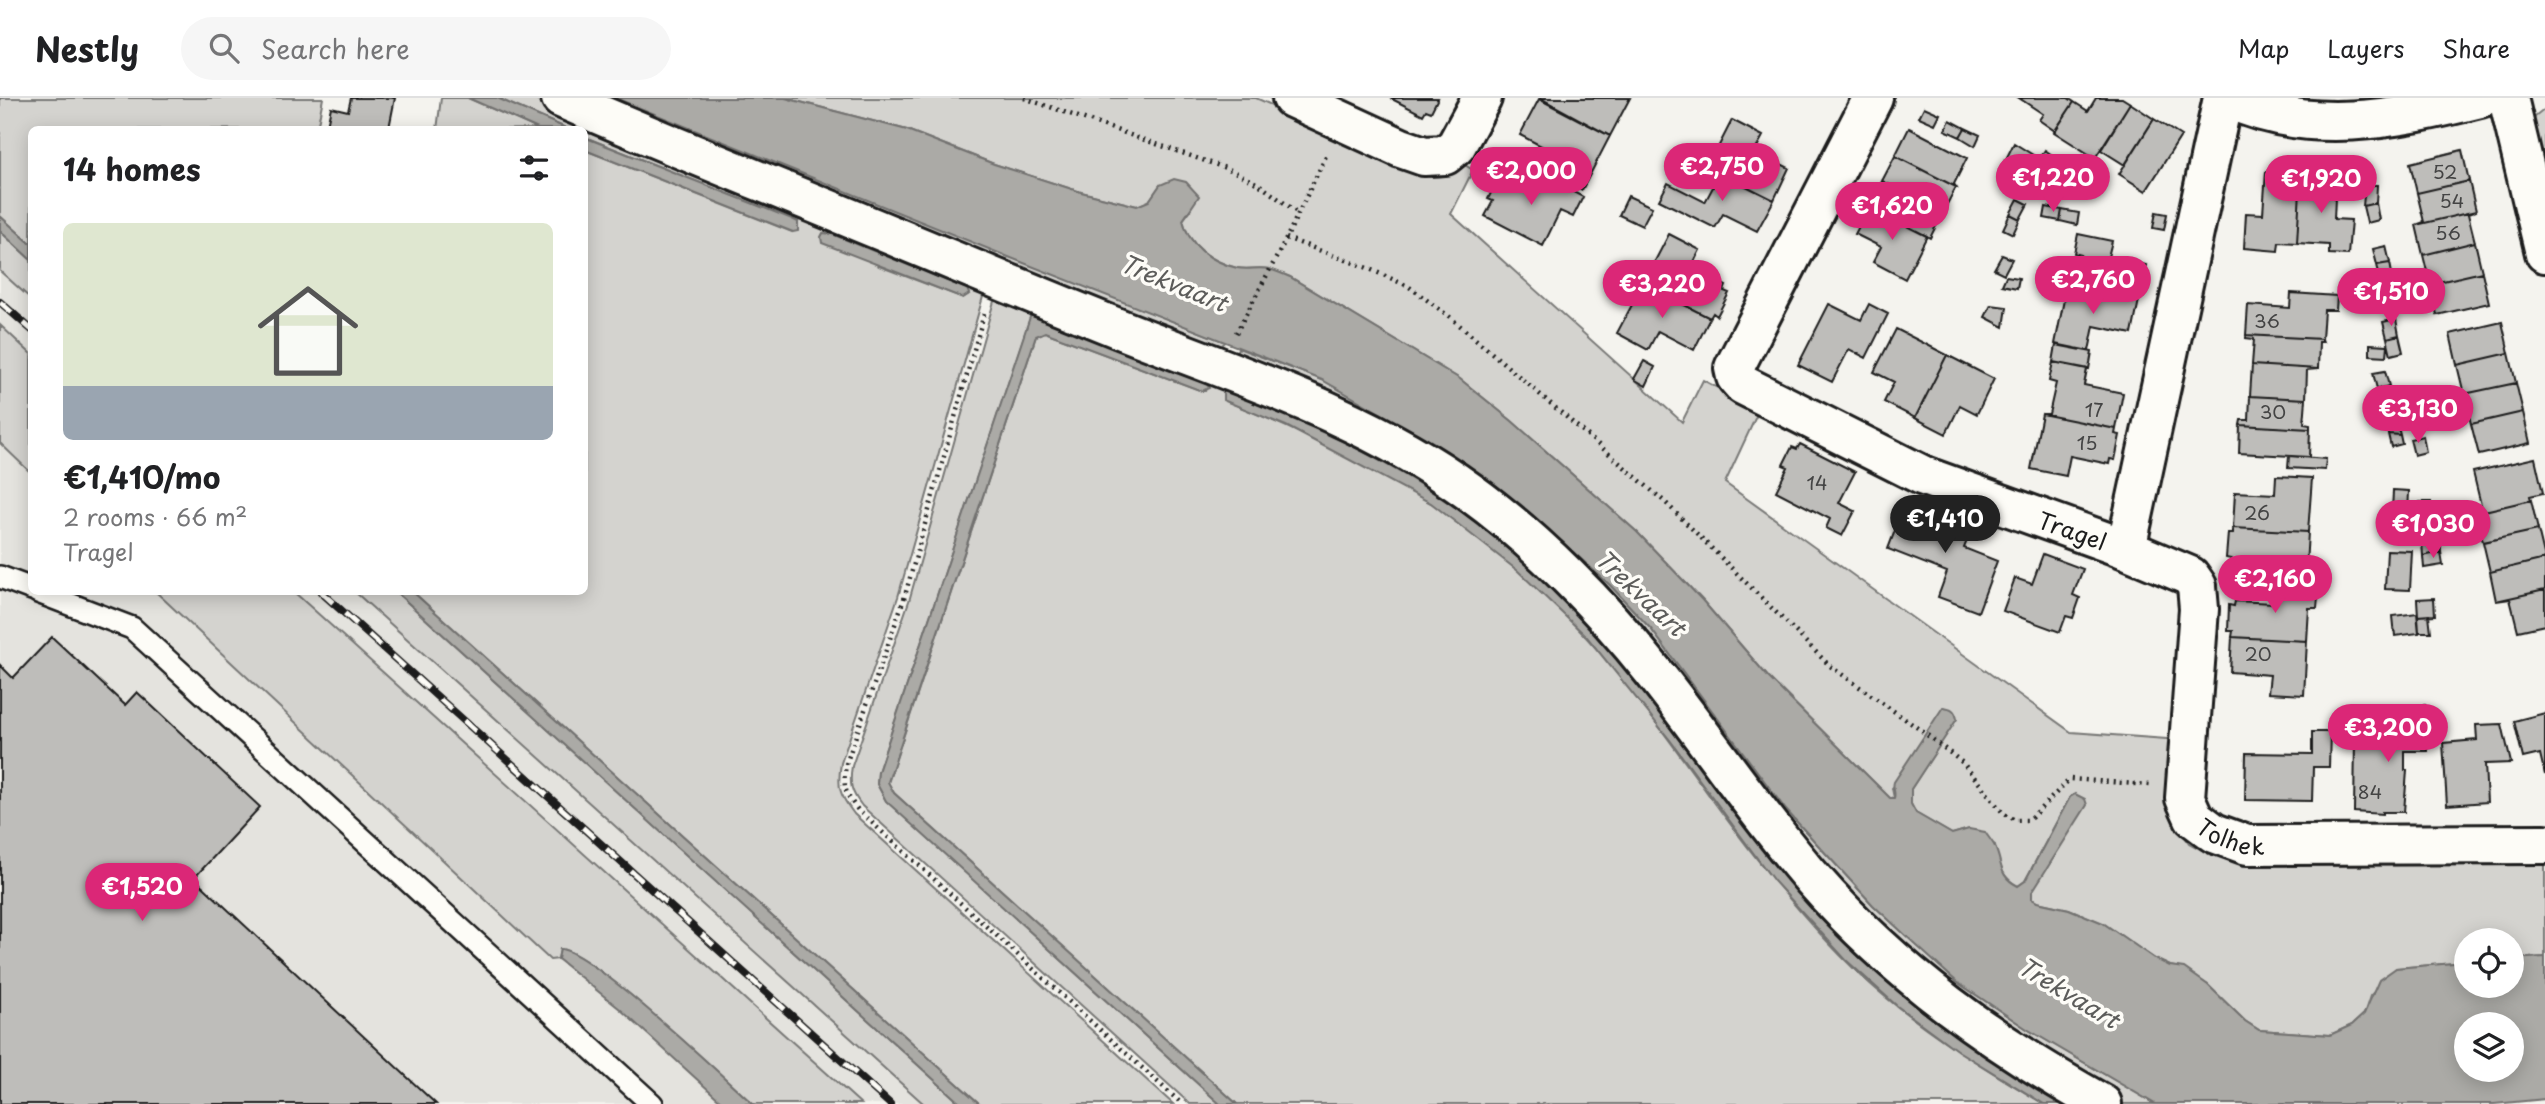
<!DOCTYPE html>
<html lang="en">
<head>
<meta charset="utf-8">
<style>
  :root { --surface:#fff; --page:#f6f6f6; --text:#202124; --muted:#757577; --line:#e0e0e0; --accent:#db2777 }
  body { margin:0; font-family:"Playpen Sans",sans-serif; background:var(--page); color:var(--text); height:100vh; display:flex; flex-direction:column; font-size:26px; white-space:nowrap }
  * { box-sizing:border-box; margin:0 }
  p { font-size:23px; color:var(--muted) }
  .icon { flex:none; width:38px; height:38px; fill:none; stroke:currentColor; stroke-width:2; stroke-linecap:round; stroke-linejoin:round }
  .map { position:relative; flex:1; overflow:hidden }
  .sheet { position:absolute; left:28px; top:28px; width:560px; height:469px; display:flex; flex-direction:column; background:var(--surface); border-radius:10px; box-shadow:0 4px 18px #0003 }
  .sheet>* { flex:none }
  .buttons { position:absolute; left:2454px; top:830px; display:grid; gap:14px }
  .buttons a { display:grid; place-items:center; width:70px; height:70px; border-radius:50%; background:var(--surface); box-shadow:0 4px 18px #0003; font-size:35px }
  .price { position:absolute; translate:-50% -60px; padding:0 16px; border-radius:24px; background:var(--accent); color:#fff; font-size:23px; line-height:46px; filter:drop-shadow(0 2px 4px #0008) }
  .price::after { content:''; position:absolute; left:50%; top:42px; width:21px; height:16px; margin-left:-10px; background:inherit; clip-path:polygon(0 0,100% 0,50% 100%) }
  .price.on { background:#222; color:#fff }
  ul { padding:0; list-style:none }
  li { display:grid; align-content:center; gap:14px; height:371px; padding:0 35px }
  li+li { border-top:2px solid var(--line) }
  li span { display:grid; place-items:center; height:217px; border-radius:10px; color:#555 }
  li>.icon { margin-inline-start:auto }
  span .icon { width:126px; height:126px; fill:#fffc; stroke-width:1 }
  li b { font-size:30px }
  h2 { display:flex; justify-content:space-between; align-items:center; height:84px; padding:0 35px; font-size:30px }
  header { display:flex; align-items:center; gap:42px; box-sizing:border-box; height:98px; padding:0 35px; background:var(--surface); border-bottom:2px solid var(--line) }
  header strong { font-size:33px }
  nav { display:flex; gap:38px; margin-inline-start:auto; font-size:24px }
  .search { width:490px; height:63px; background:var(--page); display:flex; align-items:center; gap:18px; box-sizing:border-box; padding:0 24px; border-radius:38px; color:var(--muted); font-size:26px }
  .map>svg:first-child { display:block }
  .built { fill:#e4e3de }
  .green { fill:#d4d3cf; stroke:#787876; stroke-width:2; fill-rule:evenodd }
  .water { fill:#abaaa6; stroke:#72716f; stroke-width:2; fill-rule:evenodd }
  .building { fill:#bebdba; stroke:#1c1c1c; stroke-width:2 }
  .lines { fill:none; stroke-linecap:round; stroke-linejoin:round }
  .service-casing { stroke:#1c1c1c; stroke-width:26 }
  .minor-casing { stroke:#1c1c1c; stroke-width:44 }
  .path { stroke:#1c1c1c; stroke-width:4.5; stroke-dasharray:2 5; stroke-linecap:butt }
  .service { stroke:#fdfcf7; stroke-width:21 }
  .minor { stroke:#fdfcf7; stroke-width:38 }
  .rail-casing { stroke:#1c1c1c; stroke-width:8 }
  .rail { stroke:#fdfcf7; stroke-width:5; stroke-dasharray:16; stroke-linecap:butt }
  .labels { text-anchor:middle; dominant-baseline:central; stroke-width:7; stroke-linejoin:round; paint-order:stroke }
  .number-label { font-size:19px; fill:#444 }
  .street-label { font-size:23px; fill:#1c1c1c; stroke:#fdfcf7 }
  .water-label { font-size:24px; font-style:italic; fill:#5c5c5a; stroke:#fdfcf7 }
</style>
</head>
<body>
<header>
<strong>Nestly</strong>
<div class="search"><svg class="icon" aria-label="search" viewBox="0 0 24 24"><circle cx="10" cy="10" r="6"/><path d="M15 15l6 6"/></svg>Search here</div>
<nav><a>Map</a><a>Layers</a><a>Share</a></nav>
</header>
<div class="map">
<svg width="2545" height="1006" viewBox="0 0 2545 1006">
  <rect width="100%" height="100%" fill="#f4f3ee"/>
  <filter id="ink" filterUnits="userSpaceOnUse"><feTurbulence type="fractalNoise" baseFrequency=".0143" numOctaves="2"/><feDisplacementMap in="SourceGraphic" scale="14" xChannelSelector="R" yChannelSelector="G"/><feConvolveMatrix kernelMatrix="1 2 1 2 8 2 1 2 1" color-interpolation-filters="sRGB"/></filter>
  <g filter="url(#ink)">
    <!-- built -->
    <path class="built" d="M0 173 31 201V256L0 227Z
      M0 276 31 305 32 494H237L797 1006H0Z
      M294 494H355L924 1006H861Z"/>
    <!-- green -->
    <path class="green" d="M0 0H323L317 31 32 32 31 146 0 118Z
      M441 0H468L538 31 437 32Z
      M497 0H534L599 29 986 188 898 499 841 665C837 689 839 696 854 716L1173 1006H980L413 494H584L585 52 792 134 798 124 585 39 584 32 568 31ZM832 136 966 191 969 196 963 200 879 168Z
      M582 0H615L1225 244 1214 257Z
      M785 0H1256L1430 79 1445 78 1463 66 1473 72 1451 116 1682 324 1703 282 1759 312 1725 385 2071 634 2180 642 2177 727 2189 745 2211 757H2545V859L2511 861V842H2466V864L2396 870 2370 898 2364 916 2352 927 2330 937 2259 932 2245 923 2208 887 2184 871 2170 868 2155 861 2102 825 2069 811 2037 804 2032 801V794L2070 699 2025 783 2018 788C2000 779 1999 765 1995 747L1969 731 1952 736 1915 715 1911 706V691L1956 621 1892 690 1894 700H1890L1769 580 1702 502 1637 434 1512 323 1460 281 1290 179C1283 176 1276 173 1269 171 1259 169 1247 172 1237 170 1211 164 1188 147 1183 122L1190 113 1160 87 1149 103 1137 108 1081 94 994 66 907 32Z
      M2545 11V113L2532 27 2535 19Z
      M0 133 31 162V201L0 173Z
      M996 196 1399 358 1570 493 1766 737 2084 1006H2061L1993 964 1907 902 1853 854 1816 815 1748 733 1680 639 1593 532 1521 461 1464 415 1291 318 1224 302C1294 331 1366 363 1431 405 1487 440 1540 489 1585 538 1655 613 1708 703 1774 782 1805 820 1839 859 1876 891 1927 935 1986 971 2044 1006H1237L894 695 888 685 1036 238 1045 234 1202 293H1206L1031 217 878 674 877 686 886 703 1220 1006H1190L862 708C851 694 849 686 852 668L909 503Z
      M0 227 31 256V375L0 345Z
      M1238 250 1323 282 1382 315 1447 353 1535 420 1610 487 1651 531 1786 712 1873 807 1957 884 2027 931 2155 1006H2120L1906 864 1581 480 1232 264Z
      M156 494H294L861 1006H753C724 980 588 851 560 851L558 861 550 862Z
      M355 494H396L961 1006H924Z"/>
    <!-- water -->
    <path class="water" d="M468 0H497L568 31H538Z
      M615 0H785L907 32 994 66 1081 94 1137 108 1149 103 1160 87 1174 81 1186 84 1199 98 1183 122C1188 147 1211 164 1237 170 1247 172 1259 169 1269 171 1276 173 1283 176 1290 179L1460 281 1512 323 1637 434 1702 502 1769 580 1890 700H1894C1896 695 1892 690 1894 684L1943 609C1952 610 1955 612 1957 621L1911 691V706L1916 715 1952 736 1969 731 1985 734C1988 739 1993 744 1995 749 2003 766 1998 778 2018 788L2025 783 2070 699 2075 696 2085 701 2087 707 2032 794V801L2037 804 2069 811 2103 825 2155 861 2170 868 2184 870 2208 887 2245 923 2259 932 2330 937 2352 927 2364 916 2379 882 2396 870 2466 864V887H2511V861L2545 859V1001L2494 1006H2155L2027 931 1957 884 1916 847 1873 807 1786 712 1651 531 1610 487 1535 420 1447 353 1322 282 1011 160ZM2466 926H2511V971H2466Z
      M584 39 792 121 798 124V133L793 134 585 52Z
      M0 118 31 146V162L0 133Z
      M823 135 832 136 967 191 969 196 963 200 822 145 821 139Z
      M1031 216 1206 283 1209 290 1202 293 1045 234 1036 238 888 684 894 695 1237 1006H1220L886 703 877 686 878 674Z
      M1227 291C1333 335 1435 384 1521 461 1639 566 1712 698 1815 814 1887 894 1970 950 2061 1006H2044L1958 953 1897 908 1846 862 1774 783 1670 642 1587 539 1518 473 1431 405 1286 328 1223 302V295Z
      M396 494H413L980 1006H961Z
      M560 851C590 852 723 979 753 1006H724L620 911 558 861Z"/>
    <!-- building -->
    <path class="building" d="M351 0H395L389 30 378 28V32H326L331 9 348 13Z
      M1390 0H1438L1431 14 1426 12 1423 17Z
      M1540 0H1630L1610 38Z
      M2019 0H2068L2074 4 2055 33 2039 22 2043 16Z
      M2096 0H2122L2130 5 2095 60 2054 34 2074 4 2088 13Z
      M1539 1 1610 38 1582 92 1542 71 1551 53 1520 37Z
      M2130 5 2154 21 2125 67 2101 52Z
      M1924 9 1940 16 1935 26 1919 19Z
      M2154 21 2181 38 2146 93 2119 76Z
      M1732 22 1763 38 1755 53 1789 70 1774 102 1708 69Z
      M1950 22 1965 30 1960 39 1945 32Z
      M1909 30 1967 60 1954 86 1956 89 1895 58Z
      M1965 30 1980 37 1975 48 1960 39Z
      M2014 45 2033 57 2023 73 2005 63Z
      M2045 52 2062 64 2049 85 2031 74Z
      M2462 52 2469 83 2417 95 2410 65Z
      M1895 58 1956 89 1943 114 1882 83Z
      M1708 69 1774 102 1757 133 1723 116 1715 130 1659 102 1668 85 1705 104 1720 76Z
      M2266 73 2301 75 2297 145 2279 144 2278 153 2244 150 2246 115 2263 116Z
      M2301 75 2336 78 2334 121 2351 122 2348 157 2329 156V147L2297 145Z
      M1541 77 1583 99 1573 119 1560 113 1543 148 1485 118 1493 103 1488 101 1499 78 1532 95Z
      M1882 83 1943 114 1930 140 1869 109Z
      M2469 83 2476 113 2416 127 2424 124 2417 95Z
      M2365 87H2377L2376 105 2363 108Z
      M1628 98 1652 109 1642 128 1619 117Z
      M2018 101 2028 106 2020 121 2010 116Z
      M2376 105 2379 122 2367 125 2363 108Z
      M1869 109 1927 138 1905 181 1873 164 1881 149 1855 136Z
      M2046 109 2062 112 2060 123 2044 120Z
      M2062 112 2079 115 2077 127 2060 123Z
      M2476 113 2468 116 2475 144 2423 157 2416 127Z
      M2156 114 2167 116 2164 132 2153 130Z
      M2010 116 2020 121 2013 136 2003 131Z
      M1669 136 1700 152 1691 170 1726 188 1724 193 1729 195 1717 218 1713 215 1710 220 1643 186Z
      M2078 136 2112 143 2108 159 2146 167 2139 202 2067 187 2068 186 2075 187 2081 157 2074 155Z
      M2475 144 2482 174 2430 186 2423 157Z
      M2386 148 2390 165 2377 167 2373 151Z
      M2002 157 2012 161 2004 176 1994 171Z
      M2390 165 2393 181 2381 183 2377 167Z
      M2482 174 2489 205 2437 217 2430 186Z
      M2006 178 2019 180 2017 190 2002 187Z
      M1643 186 1710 220 1694 252 1658 233 1648 252 1617 235Z
      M2067 187 2139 202 2132 236 2094 228 2089 253 2055 246Z
      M2291 195 2337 198 2336 212H2324L2322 241 2246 237 2248 207 2290 210Z
      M1829 206 1861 222 1869 206 1888 216 1866 260 1849 251 1832 284 1798 267Z
      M1991 207 2007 209 2004 229 1985 219Z
      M2396 221 2399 237 2387 240 2383 224Z
      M2502 224 2509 255 2457 267 2450 236Z
      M1896 231 1947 257 1915 320 1884 304 1894 284 1874 274Z
      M2246 237 2322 241 2323 244H2319L2318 271 2252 267 2254 241 2246 240Z
      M2399 237 2403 254 2391 257 2387 240Z
      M2370 246 2388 247 2387 258 2370 257Z
      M2056 247 2092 254 2089 271 2053 264Z
      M2509 255 2516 285 2464 296 2457 267Z
      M1947 257 1994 281 1977 316 1960 307 1946 336 1915 320Z
      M1644 263 1655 269 1646 288 1634 281Z
      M2053 264 2087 271 2084 287 2123 295 2116 331 2042 316H2049L2056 285 2049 283Z
      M2252 267 2318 271 2307 272 2306 301 2250 298Z
      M2385 273 2389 288 2377 291 2373 275Z
      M2516 285 2523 314 2471 326 2464 296Z
      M2412 292 2415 308 2403 311 2399 295Z
      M2250 298 2306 301 2304 326 2310 327V331L2240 327 2241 322H2249Z
      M2415 308 2419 325 2407 328 2403 311Z
      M2394 314 2400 337 2388 336 2383 316Z
      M2523 314 2530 345 2479 357 2471 326Z
      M2042 316 2116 331 2115 336 2120 337 2115 362 2110 361 2109 366 2070 358 2066 378 2031 371Z
      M2240 327 2310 331 2309 359 2239 355Z
      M2388 336 2400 337 2402 346 2391 349Z
      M2423 338 2426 354 2414 357 2410 341Z
      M1800 346 1855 374 1839 405 1855 413 1842 438 1826 430 1830 421 1776 393 1788 369 1783 367 1792 349 1797 351Z
      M2289 358 2326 361 2325 372 2288 370Z
      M2535 360 2543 395 2530 398 2531 402 2476 415 2475 408 2481 407 2473 374Z
      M2276 378 2312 380 2308 434 2233 430 2235 394 2275 396Z
      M2393 392 2409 393 2408 416 2392 415Z
      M2531 402 2538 432 2483 444 2476 415Z
      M2420 404H2431L2432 420 2420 421Z
      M1905 406 1972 430 1964 450 1997 463 1978 514 1938 499 1947 474 1888 451Z
      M2421 428H2440L2441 454 2423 458Z
      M2233 430 2308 434 2306 468H2312L2310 488 2319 489 2275 487 2276 468 2231 466V461L2226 460 2228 435H2233Z
      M2538 432 2545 461 2490 474 2483 444Z
      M2387 452 2412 453 2410 492 2385 491Z
      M2441 454 2443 467 2424 470 2423 458Z
      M2043 456 2083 471 2073 497 2080 500 2073 520 2066 518 2060 534 2003 513 2015 480 2032 486Z
      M2545 461V492L2496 503 2490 474Z
      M2275 487 2319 489 2317 510H2309L2307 543 2232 539 2233 533H2228L2229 507 2234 508 2235 503 2274 505Z
      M2545 492V527L2518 533 2510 501 2496 503Z
      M2434 500 2435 517 2418 518 2417 501Z
      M2417 515 2419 535 2395 538 2393 518Z
      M2429 517 2431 534H2419L2418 518Z
      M52 539 125 607 137 594 260 709 194 780 436 1006H0V567L13 580Z
      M2232 539 2307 543 2304 597 2268 595 2270 577 2230 574Z
      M2425 607 2428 653H2405V672H2407L2404 714H2382V716L2354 714 2355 641 2384 642V627L2402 628 2401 608Z
      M2545 615V677L2540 656 2523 660 2514 623Z
      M2502 626 2511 665 2485 666 2487 704 2447 707 2443 645 2477 642 2476 627Z
      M2312 634H2330L2329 669H2313L2312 703 2245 702 2246 655 2312 656Z"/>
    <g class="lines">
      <defs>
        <path id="service" d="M0 479 32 491
          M38 494 132 530 652 1006"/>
        <g id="minor">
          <path d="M561 0C659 43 758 82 857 123 945 159 1032 196 1120 231 1239 278 1365 317 1470 394 1535 441 1602 509 1652 572 1707 641 1755 714 1813 781 1896 876 1993 945 2102 1006"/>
          <path d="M1292 0 1401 50 1424 58 1445 57 1456 48 1482 0"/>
          <path id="s1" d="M1873 0 1734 270 1736 279 1743 287 1924 378 2126 451 2223 0"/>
          <path d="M2227 0C2308 39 2396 21 2480 0"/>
          <path d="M2508 0 2545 155"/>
          <path id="s2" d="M2126 451 2190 478 2197 488 2199 511 2185 700 2194 720 2214 735 2247 747 2545 746"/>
        </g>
      </defs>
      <!-- service casing -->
      <use href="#service" class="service-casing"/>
      <!-- minor casing -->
      <use href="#minor" class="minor-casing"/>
      <!-- path -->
      <path class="path" d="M1024 0 1231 72 1260 87 1298 115
        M1286 140 1365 169 1408 188 1450 219 1665 404 1830 568 1922 633 1963 665 2003 715 2015 722H2029L2070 681 2150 687
        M984 216 904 501 846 666C843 689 844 694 858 712L1182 1006
        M1236 235 1282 149 1327 56"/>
      <!-- service -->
      <use href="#service" class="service"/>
      <!-- minor -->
      <use href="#minor" class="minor"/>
      <defs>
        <path id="rail" d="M0 204 32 232
          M321 494 890 1006"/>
      </defs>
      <!-- rail casing -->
      <use href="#rail" class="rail-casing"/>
      <!-- rail -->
      <use href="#rail" class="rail"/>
    </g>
  </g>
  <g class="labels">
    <!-- number labels -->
    <g class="number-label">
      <text x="2445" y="73">52</text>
      <text x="2452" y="102">54</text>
      <text x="2448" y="134">56</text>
      <text x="2267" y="222">36</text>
      <text x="2094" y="311">17</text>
      <text x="2273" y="313">30</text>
      <text x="2087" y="344">15</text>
      <text x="1817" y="384">14</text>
      <text x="2257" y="414">26</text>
      <text x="2258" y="555">20</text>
      <text x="2370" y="693">84</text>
    </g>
    <!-- street labels -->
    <g class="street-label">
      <text stroke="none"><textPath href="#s1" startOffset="684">Tragel</textPath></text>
      <text stroke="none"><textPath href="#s2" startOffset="359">Tolhek</textPath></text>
    </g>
    <!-- water labels -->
    <g class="water-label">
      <text transform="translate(1174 184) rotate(22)">Trekvaart</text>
      <text transform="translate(1641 494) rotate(43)">Trekvaart</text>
      <text transform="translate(2069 894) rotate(31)">Trekvaart</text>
    </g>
  </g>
</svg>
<div class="buttons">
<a><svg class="icon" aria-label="locate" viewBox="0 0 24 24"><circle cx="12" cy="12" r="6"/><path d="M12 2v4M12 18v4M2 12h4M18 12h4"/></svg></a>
<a><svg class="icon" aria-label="layers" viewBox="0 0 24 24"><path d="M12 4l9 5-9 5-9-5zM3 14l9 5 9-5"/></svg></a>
</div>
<b class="price" style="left:1722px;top:105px">€2,750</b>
<b class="price" style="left:1531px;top:109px">€2,000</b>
<b class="price" style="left:2053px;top:116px">€1,220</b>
<b class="price" style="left:2321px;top:117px">€1,920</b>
<b class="price" style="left:1892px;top:144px">€1,620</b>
<b class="price" style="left:2093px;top:218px">€2,760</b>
<b class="price" style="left:1662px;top:222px">€3,220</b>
<b class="price" style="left:2391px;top:230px">€1,510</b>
<b class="price" style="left:2418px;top:347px">€3,130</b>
<b class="price on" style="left:1945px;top:457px">€1,410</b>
<b class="price" style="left:2433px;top:462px">€1,030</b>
<b class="price" style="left:2275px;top:517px">€2,160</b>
<b class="price" style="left:2388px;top:666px">€3,200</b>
<b class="price" style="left:142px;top:825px">€1,520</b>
<section class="sheet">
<h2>14 homes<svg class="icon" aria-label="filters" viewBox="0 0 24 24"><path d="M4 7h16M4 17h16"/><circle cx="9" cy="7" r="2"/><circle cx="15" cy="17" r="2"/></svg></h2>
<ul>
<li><span style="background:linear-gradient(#dfe7d0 75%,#9aa5b1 0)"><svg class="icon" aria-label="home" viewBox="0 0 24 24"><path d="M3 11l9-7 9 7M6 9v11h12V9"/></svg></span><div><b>€1,410/mo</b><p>2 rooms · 66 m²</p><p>Tragel</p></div></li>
</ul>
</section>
</div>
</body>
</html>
